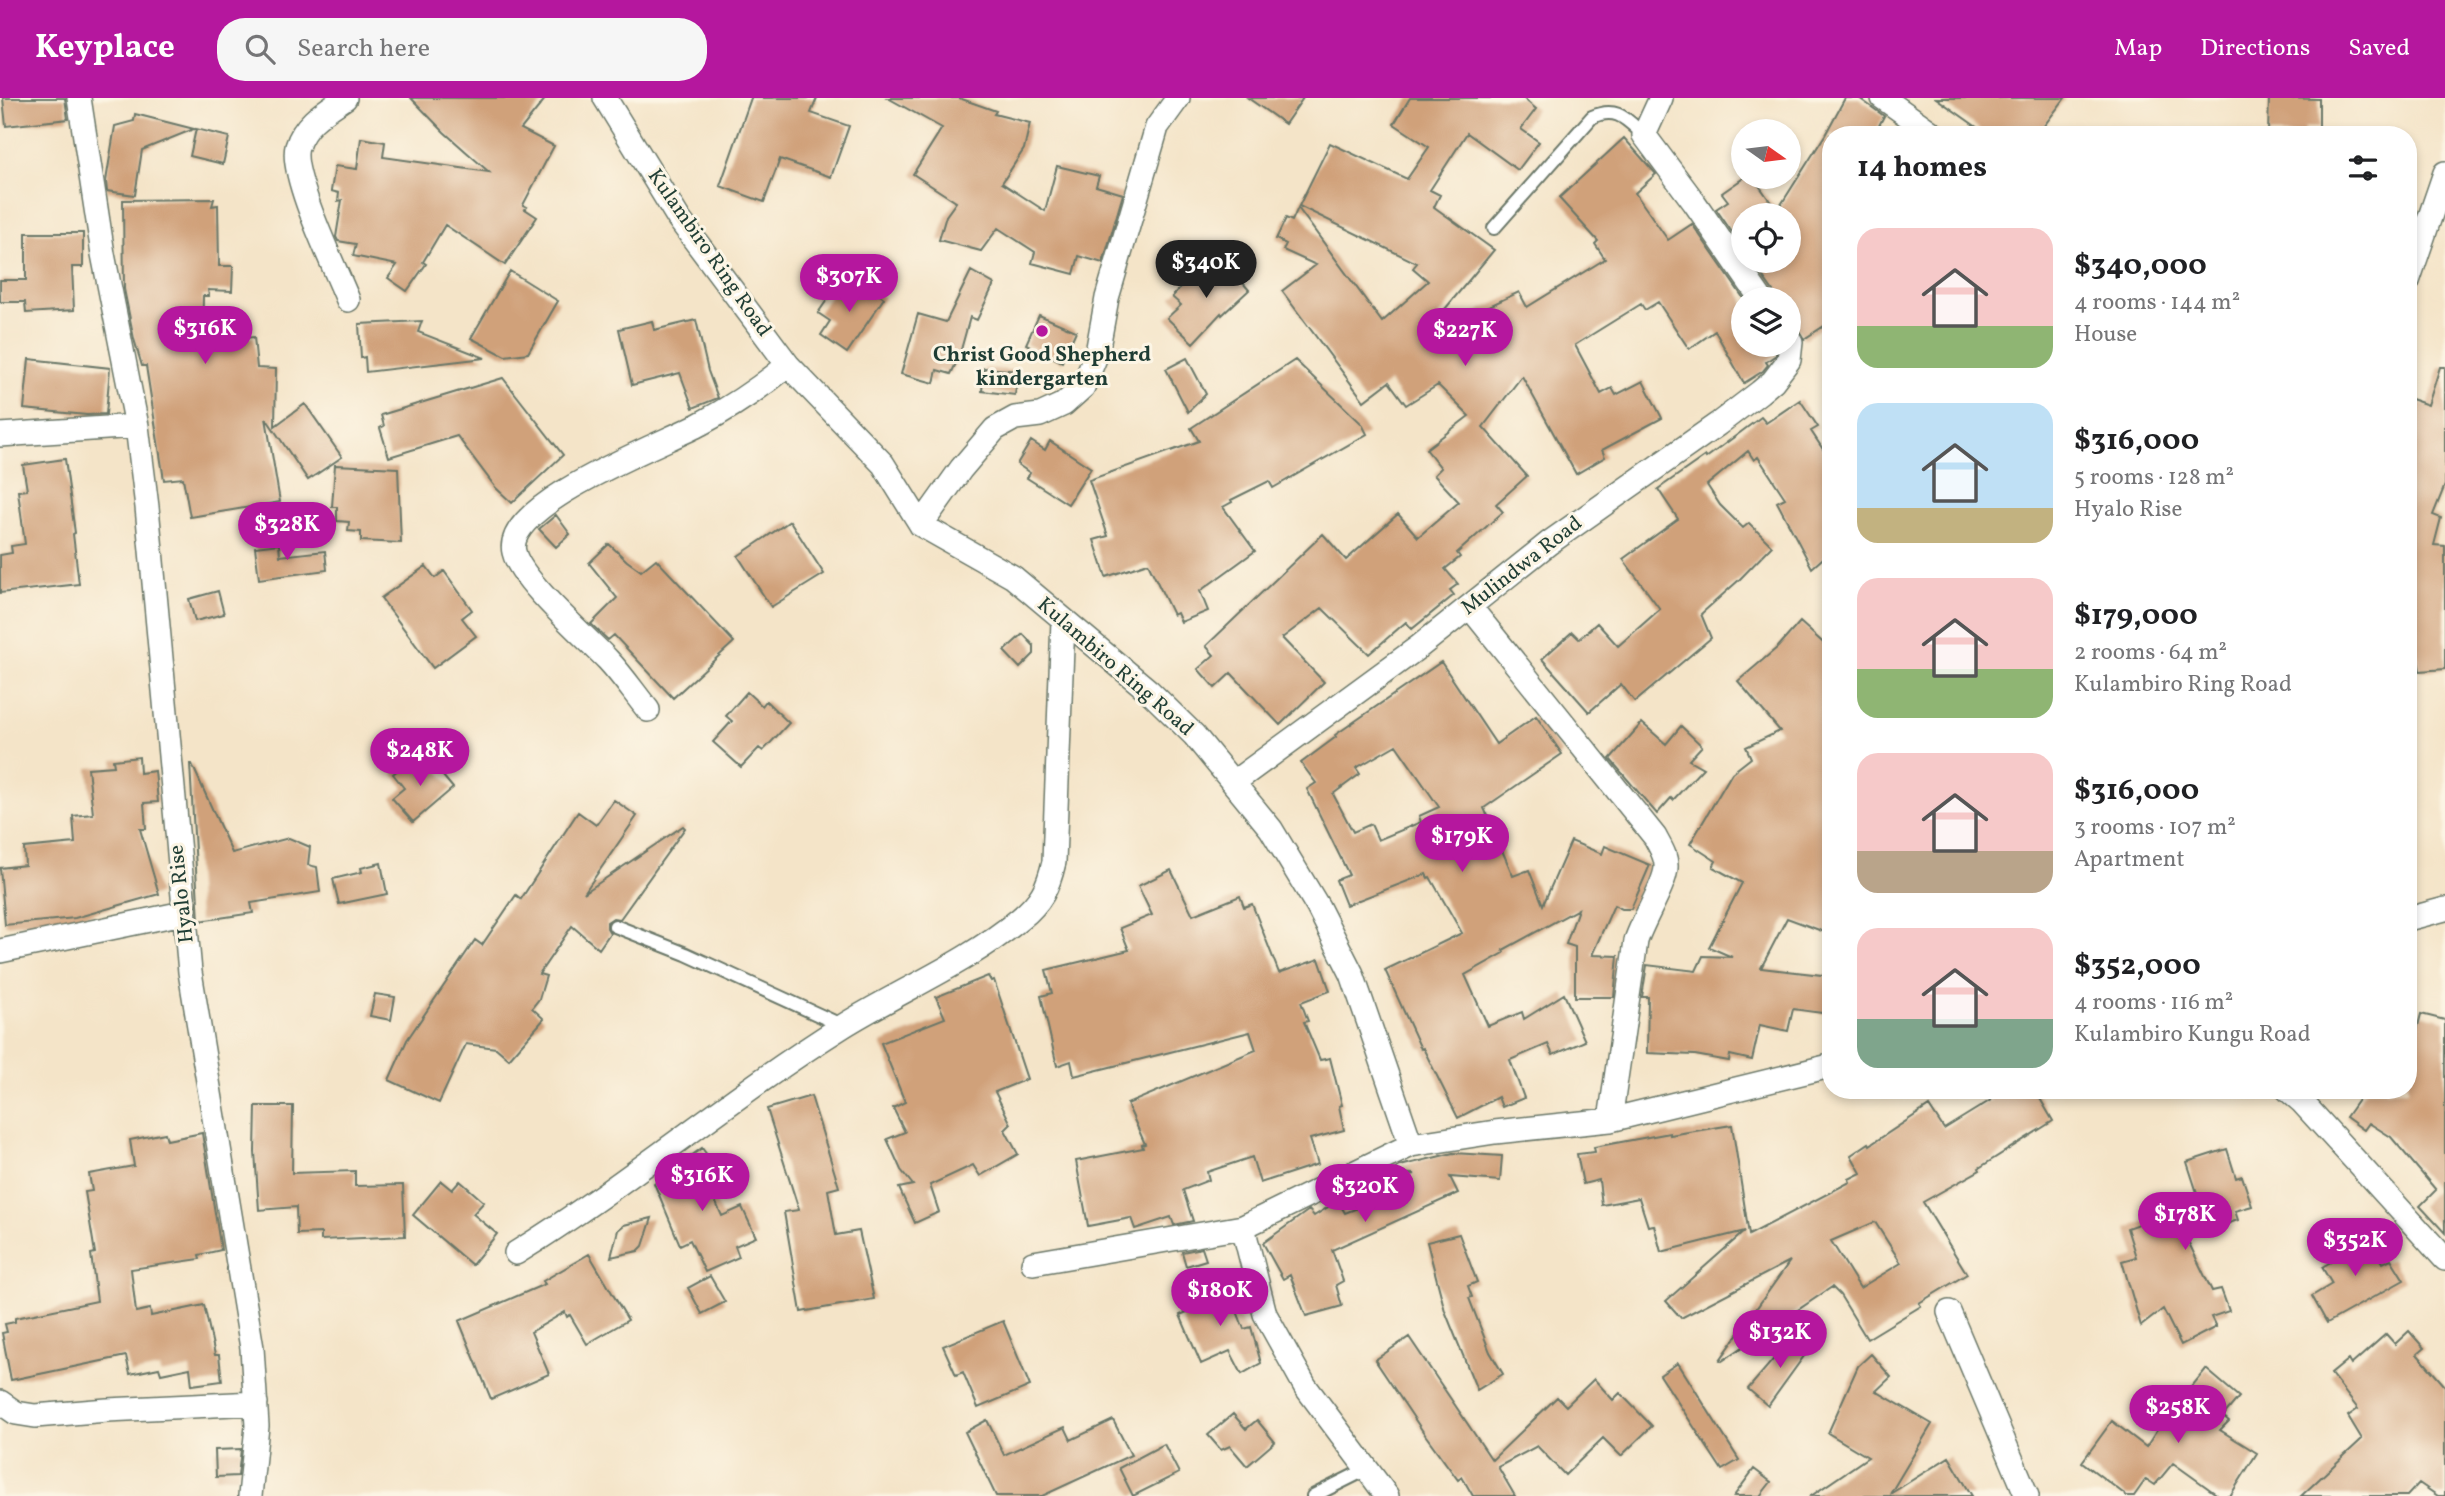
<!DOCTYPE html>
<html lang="en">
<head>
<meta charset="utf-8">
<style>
  :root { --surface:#fff; --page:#f6f6f6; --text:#202124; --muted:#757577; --accent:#b5179e }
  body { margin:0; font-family:Vollkorn,serif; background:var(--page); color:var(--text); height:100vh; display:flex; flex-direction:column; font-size:26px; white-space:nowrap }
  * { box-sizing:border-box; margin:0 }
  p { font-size:23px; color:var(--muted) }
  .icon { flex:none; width:38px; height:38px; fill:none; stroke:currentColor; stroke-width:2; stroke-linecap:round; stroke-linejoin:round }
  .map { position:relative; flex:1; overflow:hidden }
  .side { position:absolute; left:1822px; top:28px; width:595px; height:973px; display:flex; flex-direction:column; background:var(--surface); border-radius:28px; box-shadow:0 4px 10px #0003 }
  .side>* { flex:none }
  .needle { width:46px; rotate:104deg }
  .controls { position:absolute; left:1731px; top:21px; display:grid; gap:14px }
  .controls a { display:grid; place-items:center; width:70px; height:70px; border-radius:50%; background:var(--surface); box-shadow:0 4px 10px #0003; font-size:35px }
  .price { position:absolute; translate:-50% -60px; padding:0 16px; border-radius:24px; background:var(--accent); color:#fff; font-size:23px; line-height:46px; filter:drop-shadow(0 2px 4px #0008) }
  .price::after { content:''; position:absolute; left:50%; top:42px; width:21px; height:16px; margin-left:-10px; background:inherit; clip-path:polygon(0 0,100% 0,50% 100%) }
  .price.current { background:#222; color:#fff }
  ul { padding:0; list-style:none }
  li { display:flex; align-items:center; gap:21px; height:175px; padding:0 35px }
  li span { display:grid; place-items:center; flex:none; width:196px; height:140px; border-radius:21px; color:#555 }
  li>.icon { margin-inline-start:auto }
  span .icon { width:84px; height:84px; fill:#fffc; stroke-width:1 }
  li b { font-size:30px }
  h2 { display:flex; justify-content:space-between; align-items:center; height:84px; padding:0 35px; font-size:30px }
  header { display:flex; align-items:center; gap:42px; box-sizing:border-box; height:98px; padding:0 35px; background:var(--accent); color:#fff }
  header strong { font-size:33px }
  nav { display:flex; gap:38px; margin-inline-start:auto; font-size:24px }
  .search { width:490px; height:63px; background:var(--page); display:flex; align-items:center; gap:18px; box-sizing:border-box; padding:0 24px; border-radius:28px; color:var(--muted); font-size:26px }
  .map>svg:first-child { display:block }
  .building { fill:#d0a17a; fill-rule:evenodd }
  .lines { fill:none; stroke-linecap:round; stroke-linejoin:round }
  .lane-casing { stroke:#6a7768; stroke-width:16 }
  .street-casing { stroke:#6a7768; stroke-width:26 }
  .lane { stroke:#fff; stroke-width:12 }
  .street { stroke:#fff; stroke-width:23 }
  .poi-dot { fill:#b5179e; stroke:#fcf5e5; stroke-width:2.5 }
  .labels { text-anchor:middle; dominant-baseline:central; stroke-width:6; stroke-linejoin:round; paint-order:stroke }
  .street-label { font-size:21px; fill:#1f3d34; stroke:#fcf5e5 }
  .poi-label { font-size:21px; font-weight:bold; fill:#1f3d34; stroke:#fcf5e5 }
</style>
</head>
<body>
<header>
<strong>Keyplace</strong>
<div class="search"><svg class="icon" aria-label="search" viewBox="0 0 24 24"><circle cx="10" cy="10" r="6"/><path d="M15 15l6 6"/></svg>Search here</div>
<nav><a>Map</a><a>Directions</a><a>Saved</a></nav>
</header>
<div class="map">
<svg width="2445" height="1398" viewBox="0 0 2445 1398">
  <rect width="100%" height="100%" fill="#fcf5e5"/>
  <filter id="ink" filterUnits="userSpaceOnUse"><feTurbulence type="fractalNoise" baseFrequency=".0143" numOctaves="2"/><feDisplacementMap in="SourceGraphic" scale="14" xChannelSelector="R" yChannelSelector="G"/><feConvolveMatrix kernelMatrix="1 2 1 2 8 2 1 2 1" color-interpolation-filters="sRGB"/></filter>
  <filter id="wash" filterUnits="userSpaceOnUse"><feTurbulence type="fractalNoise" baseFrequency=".00686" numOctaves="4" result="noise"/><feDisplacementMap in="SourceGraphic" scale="28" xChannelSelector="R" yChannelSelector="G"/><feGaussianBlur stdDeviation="1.57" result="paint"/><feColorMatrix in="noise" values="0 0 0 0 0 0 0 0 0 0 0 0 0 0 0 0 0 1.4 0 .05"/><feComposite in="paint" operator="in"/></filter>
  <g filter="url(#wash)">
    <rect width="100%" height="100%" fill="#f4e4c8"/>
    <g id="blocks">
      <!-- building -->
      <path class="building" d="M3 0H65L68 21 6 28Z
        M411 0H546L521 31 554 48 523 107 527 109 525 111 537 119 505 167 445 127 423 164 426 166 407 193 388 180 397 167 353 158 356 146 338 143 336 139 342 102 338 103 339 95 331 93 335 68 357 71 361 40 385 44 383 59 489 74 444 34Z
        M751 0H817L811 15 849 28 831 79 780 61 764 104 720 88Z
        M888 0H959L996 13 994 16 1030 25 1024 51 1002 85 1045 113 1057 68 1099 78 1096 88 1123 96 1103 165 1079 158 1074 176 1032 165 1035 154 998 130 981 153 939 142 946 118 956 104 913 76 942 30Z
        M1248 0H1303L1285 26Z
        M1410 0H1523L1536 11 1521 31 1539 44 1518 72 1467 35 1430 92 1440 97 1434 109 1494 152 1421 240 1519 194 1527 209 1605 161 1595 146 1598 143 1559 100 1624 40 1656 76 1635 95 1668 142 1692 126 1744 201 1743 247H1776V257L1766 264 1768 267 1763 273 1744 285 1715 233 1689 251 1658 204 1645 212 1641 206 1575 247 1601 296 1612 290 1616 297 1643 283 1662 320 1602 352 1605 359 1576 376 1522 278 1483 329 1527 378 1496 406 1503 414 1457 455 1460 459 1445 471 1458 486 1450 492 1454 497 1412 531 1406 524 1369 556 1322 510 1282 540 1324 584 1280 627 1231 575 1215 590 1198 571 1214 557 1206 548 1323 436 1346 462 1398 416 1418 439 1459 404 1434 377 1441 370 1426 351 1469 318 1438 287 1406 307 1389 284 1364 303 1282 193 1316 167 1283 152 1286 146 1276 141 1286 120 1292 123 1298 110 1382 224 1428 183 1413 170 1417 165 1299 108 1330 45 1407 81 1429 49 1394 26Z
        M1845 0H1859L1884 18 1874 37H1830V224L1804 241 1798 231 1788 227V201H1775L1773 193 1752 163H1788V117H1743V150L1716 111 1728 103 1722 95 1745 79H1753L1777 113 1825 37Z
        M1936 0H2065L2037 37H1988Z
        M2269 0 2319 1V30H2304V37H2268Z
        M135 16 194 31 142 52 135 97 107 93 106 83 115 28 134 23Z
        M196 31 229 39 223 66 190 58Z
        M214 101 212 108 218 107 219 168H233L232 193 208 192 209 198H203L202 244 254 239 257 270 276 271 275 328 305 306 342 359 308 382 266 320 280 404 190 419 183 380 164 382 146 268H142L134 241 124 191 123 102Z
        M26 135H83V169H72L74 212 26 215 25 204H0V182H26Z
        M1223 162 1249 192 1222 217 1221 215 1193 245 1167 220 1181 207 1172 199 1191 179 1198 185Z
        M510 173 558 203 528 255 505 258 471 240Z
        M971 173 994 186 977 222 970 219 959 259 951 276 937 272 934 285 901 276 918 216 946 224Z
        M857 181 884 200 847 255 821 237 830 223 818 215 838 186 849 193Z
        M1039 217 1076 233 1062 264 1026 246Z
        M696 222 708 273 718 300 693 310 680 275 632 287 619 231 652 223 654 232Z
        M422 223 418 234 485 260 366 274 365 259 361 260 359 226Z
        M1187 260 1206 296 1188 314 1166 271Z
        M29 261 110 270 106 316 87 317 24 311Z
        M1295 262 1362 326 1367 336 1273 390 1269 383 1231 402 1232 404 1223 409 1255 453 1200 493 1208 513 1181 524 1177 515 1173 517 1148 465 1106 479 1094 442 1108 438 1089 382 1199 343 1191 330Z
        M2440 269H2445V387L2433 417 2441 420 2434 447 2445 448V571L2420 573 2417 556 2408 555V300L2428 307Z
        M984 270 1018 273 1015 297 982 293Z
        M503 280 563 357 512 405 496 390 457 338 389 359 380 330 384 328 381 317Z
        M1800 302 1818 329 1811 333 1830 362V454L1812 470 1777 404 1785 400 1758 359 1754 362 1748 353 1707 387 1720 407 1743 430 1749 425 1772 448 1739 482 1701 516 1711 540 1635 604 1621 586 1589 614 1542 561 1572 534 1579 541 1597 525 1618 548 1660 511 1623 461 1678 421 1658 391 1705 358 1706 360 1761 319 1766 325Z
        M1031 343 1045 352 1050 343 1091 370 1068 406 1027 380 1030 375 1017 366Z
        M65 361 75 435 73 436 79 486 0 495V457L12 455 11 448 25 446 18 393 27 392 23 367Z
        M335 367 398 370 401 445 361 443V434L348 433 349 424 337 423V409H332Z
        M556 417 570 436 556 449 539 431Z
        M790 423 824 476 771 509 738 458Z
        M279 446 280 458 325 453 327 472 259 481 255 449Z
        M609 446 627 463 641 473 656 461 734 544 673 600 614 537 608 542 591 526 617 500 589 465Z
        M426 468 435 480 444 473 472 512 462 520 476 538 433 570 381 500Z
        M218 493 224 516 195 523 189 501Z
        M1800 524 1830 551V836L1787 820 1761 870 1830 878V916L1793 911 1788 933 1760 927 1752 962 1730 957 1729 963 1695 957 1647 955 1648 899H1642L1647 867 1696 873 1703 858 1732 859 1709 849 1742 785 1713 769 1716 763 1690 746 1732 675 1751 660 1746 649 1780 633 1738 583 1778 549Z
        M1023 536 1034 548V556L1020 570 1004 553Z
        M1441 564 1496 646 1536 618 1562 656 1484 710 1513 778 1529 772 1543 807 1571 743 1602 756 1605 748 1650 767 1631 811H1622L1614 807 1592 857 1618 858 1614 899H1575V849L1566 846 1578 811 1503 852 1504 855 1465 877 1488 928 1522 914 1524 921 1564 896 1585 943 1553 957 1548 946 1510 962 1524 1000 1502 1009 1498 999 1458 1020 1423 950 1421 951 1385 872 1462 835 1430 779 1428 780 1426 776 1346 807 1336 782 1349 777 1307 691 1316 685 1301 665 1336 639 1335 637ZM1396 647 1439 709 1419 718 1421 724 1378 742 1371 726 1353 734 1333 696 1360 676 1356 670Z
        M747 594 762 608 766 603 789 625 763 653 759 650 741 669 713 644 732 623 726 618Z
        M1642 625 1666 646 1681 628 1702 648 1689 662 1703 670 1673 702 1671 700 1657 716 1610 661Z
        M414 658 426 673 433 666 453 690 413 724 392 700 404 690 393 676Z
        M139 659 140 675 155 673 158 704 144 705 146 731H140L159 796 75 820 5 827 0 770 25 767 24 750 75 745 73 718 93 716 88 670 114 668 113 662Z
        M190 666H192L232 755 289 740 310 749 308 767 317 769 320 794 251 805 253 815 199 823Z
        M614 702 637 718 584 795 683 728 685 730 620 821 613 820 607 824V830L610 835 599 851 572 828 539 876 546 878 539 901 532 910 544 921 509 961 496 950 466 946 439 1005 389 982 407 942 475 842 482 847 516 797 521 801 578 714 596 727Z
        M381 765 387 796 339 806 333 781 362 774 361 770Z
        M1171 772 1193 817 1240 798 1244 809 1252 806 1279 875 1319 861 1330 893 1301 904 1308 923 1304 924 1320 962 1330 960 1342 1007 1339 1008 1344 1032 1310 1041 1318 1066 1260 1085 1252 1059 1207 1074 1209 1082 1183 1092 1193 1123 1174 1127 1171 1119 1135 1131 1131 1120 1088 1128 1076 1063 1143 1050 1142 1047 1145 1046 1127 1006 1256 952 1250 934 1074 978 1071 963 1057 968 1041 898 1052 895 1046 872 1129 852 1120 830 1152 817 1138 788Z
        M988 878 991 883 994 882 1027 981 995 994 1011 1026 1005 1032 1018 1056 980 1078 973 1067 930 1087 939 1114 915 1125 899 1090 913 1087 901 1072 887 1041 905 1034 893 1010 905 1004 881 945 945 920 936 899Z
        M375 896 395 899 391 922 370 918Z
        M2421 916 2445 922V1135L2420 1108 2436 1092 2391 1039 2369 1025 2364 1032 2346 1019 2365 992H2408V940L2416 936Z
        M1984 992H2035L2053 1023 1979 1070 1980 1072 1923 1104 1967 1176 1919 1205 1921 1208 1867 1241 1840 1197 1832 1189 1722 1263 1720 1262 1790 1163 1681 1220 1666 1203 1745 1133 1661 1154 1654 1127 1648 1128 1639 1100 1602 1107 1599 1082 1583 1086 1577 1056 1595 1054 1594 1049 1670 1035V1037L1732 1027 1749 1137 1850 1084 1849 1081 1861 1075 1851 1057 1869 1045 1870 1047 1929 1008 1944 1031 1991 1002ZM1875 1124 1901 1165 1860 1190 1831 1143Z
        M811 998 839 1089 828 1092 836 1137 859 1133 874 1201 801 1214 784 1114 799 1112 767 1011Z
        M256 1008H293L292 1075 355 1073V1088L403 1087 405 1138 321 1142V1135L297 1136 296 1109 259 1112 255 1054Z
        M165 1035 167 1042 202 1035 221 1152 199 1157 200 1161 131 1171 136 1214 150 1211 151 1218 204 1207 215 1257H219L222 1283 192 1287 190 1270 161 1276 159 1270 130 1276 126 1258 11 1282 2 1235 7 1234 5 1226 15 1224V1220L97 1203 91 1156 95 1155 85 1094 92 1093 89 1076 134 1068 130 1042Z
        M702 1050 718 1072 705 1081 722 1118 742 1109 756 1139 735 1148 739 1159 705 1174 690 1142 680 1147 654 1085Z
        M2227 1051 2236 1080 2242 1078 2252 1108 2235 1113 2238 1122 2186 1139 2212 1193 2221 1191 2229 1213 2211 1219 2216 1229 2181 1247 2163 1211 2141 1228 2122 1163 2136 1159 2127 1130 2200 1104 2187 1064Z
        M1453 1055 1502 1058 1500 1083 1450 1079 1458 1095 1332 1152 1343 1183 1336 1187 1342 1208 1306 1218 1290 1177 1283 1181 1263 1145 1309 1112 1314 1118 1338 1103 1345 1115 1381 1101 1379 1094 1395 1088 1393 1083 1415 1076 1390 1075 1400 1068Z
        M441 1083 452 1092 460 1083 484 1104 473 1116 497 1136 472 1167 413 1117Z
        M652 1120 643 1148 638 1153 611 1159 618 1132 624 1127Z
        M2366 1134 2383 1165 2391 1161 2404 1182 2327 1225 2312 1198 2332 1186 2322 1169 2345 1156 2341 1148Z
        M1459 1136 1477 1184 1468 1188 1472 1199 1469 1200 1490 1254 1503 1276 1477 1292 1445 1213 1427 1144Z
        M1202 1150 1206 1162 1186 1168 1182 1154Z
        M589 1156 628 1222 587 1246 570 1217 567 1219 565 1214 531 1234 549 1276 491 1301 459 1223 545 1186 543 1183Z
        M710 1178 725 1204 702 1216 688 1190Z
        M1224 1180 1244 1231 1251 1229 1261 1265 1242 1276 1230 1253 1201 1266 1180 1217 1199 1209 1193 1201 1212 1185Z
        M1003 1223 1030 1288 978 1310 963 1274 956 1277 943 1248Z
        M2409 1233 2424 1250 2417 1256 2445 1288V1398H2438L2419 1385 2407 1398H2301L2362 1341 2348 1318 2358 1311 2331 1276 2348 1262 2351 1267 2386 1236 2395 1246Z
        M1796 1235 1812 1247 1768 1308 1748 1291Z
        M1409 1239 1492 1362 1557 1299 1566 1308 1594 1281 1613 1302 1620 1295 1652 1328 1621 1358 1603 1340 1565 1377 1537 1348 1498 1369 1515 1398H1473L1462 1379 1458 1382 1426 1338 1375 1262Z
        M1871 1256 1891 1279 1876 1293 1932 1326 1890 1396 1949 1359 1972 1398H1811L1868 1359 1828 1335 1858 1268Z
        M1678 1265 1739 1362 1722 1372 1660 1277Z
        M2206 1271 2239 1299 2223 1318 2229 1323 2220 1332 2257 1355 2230 1398H2219L2173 1365 2155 1387 2146 1381 2134 1398H2127L2082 1364 2112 1323 2146 1349 2161 1326Z
        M1233 1316 1246 1331 1257 1322 1275 1344 1247 1368 1230 1348 1221 1352 1208 1337Z
        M987 1322 1004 1357 1065 1329 1071 1342 1113 1322 1131 1357 1042 1398H996L965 1334Z
        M1164 1346 1179 1375 1133 1398 1119 1370Z
        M241 1351 238 1378 216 1379 215 1352Z
        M1754 1371 1771 1384 1760 1398H1734Z"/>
    </g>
  </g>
  <g filter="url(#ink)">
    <use href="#blocks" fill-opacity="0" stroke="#6a7768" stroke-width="2"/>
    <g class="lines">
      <defs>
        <path id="lane" d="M1494 130 1592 19C1617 8 1626 21 1644 37
          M615 828 686 856 843 928
          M1313 1398 1367 1371"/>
        <path id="street" d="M79 0 103 156 137 328 147 409 190 874 252 1250 257 1328 250 1398
          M345 0C326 13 304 25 297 49 289 76 336 172 348 202
          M605 0 679 121 788 267 883 366 921 427 1013 479 1149 593 1194 637 1271 731 1318 809 1352 876 1411 1047
          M1661 0 1644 37 1694 104 1761 201
          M1883 0 1935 37
          M2408 183 2445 75
          M0 337 137 328
          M921 427 961 371 995 331 1015 320 1040 317 1064 306 1083 289 1097 255 1107 200 1157 29 1178 0
          M1470 509 1655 739C1660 749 1667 758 1666 770 1665 787 1642 823 1636 843L1610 1022
          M648 612C635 596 623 578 608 562 586 539 520 482 514 454 502 406 665 345 700 326 732 309 760 290 788 267
          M1234 684 1420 548 1549 445 1718 326 1760 294 1773 283 1789 262 1791 244 1788 241
          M2408 821 2445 811
          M0 853 183 815
          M2288 992 2302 1004 2445 1161
          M516 1155C629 1085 730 999 843 928 901 892 967 865 1020 821 1041 804 1048 790 1054 764L1063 522
          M1033 1165 1243 1129
          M1949 1214 2027 1398
          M0 1304 16 1315 35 1318 107 1312 256 1305
          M1387 1398 1305 1288 1265 1216 1243 1129 1411 1047 1495 1034 1610 1022 1830 968"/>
      </defs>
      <!-- lane casing -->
      <use href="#lane" class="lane-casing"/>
      <!-- street casing -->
      <use href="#street" class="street-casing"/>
      <!-- lane -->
      <use href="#lane" class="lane"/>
      <!-- street -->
      <use href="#street" class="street"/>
    </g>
  </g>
  <!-- markers -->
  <circle class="poi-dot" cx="1042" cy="233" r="7"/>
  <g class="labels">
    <!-- street labels -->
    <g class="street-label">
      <text transform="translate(709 155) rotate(55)">Kulambiro Ring Road</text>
      <text transform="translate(1522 468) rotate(-38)">Mulindwa Road</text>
      <text transform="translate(1115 569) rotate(41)">Kulambiro Ring Road</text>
      <text transform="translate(182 796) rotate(-96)">Hyalo Rise</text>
    </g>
    <!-- poi labels -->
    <g class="poi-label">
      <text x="1042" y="257">Christ Good Shepherd<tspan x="1042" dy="24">kindergarten</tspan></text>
    </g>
  </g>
</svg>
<div class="controls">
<a><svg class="needle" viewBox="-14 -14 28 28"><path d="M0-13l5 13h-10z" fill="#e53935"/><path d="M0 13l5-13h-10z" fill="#757577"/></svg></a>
<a><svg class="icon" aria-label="locate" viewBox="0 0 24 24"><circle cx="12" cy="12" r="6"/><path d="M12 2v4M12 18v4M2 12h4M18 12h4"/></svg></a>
<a><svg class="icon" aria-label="layers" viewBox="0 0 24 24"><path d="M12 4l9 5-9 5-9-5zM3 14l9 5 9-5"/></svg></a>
</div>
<b class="price current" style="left:1206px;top:202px">$340K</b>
<b class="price" style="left:849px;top:216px">$307K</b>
<b class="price" style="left:205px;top:268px">$316K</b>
<b class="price" style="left:1465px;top:270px">$227K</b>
<b class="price" style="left:287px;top:464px">$328K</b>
<b class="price" style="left:420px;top:690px">$248K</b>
<b class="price" style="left:1462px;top:776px">$179K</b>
<b class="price" style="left:702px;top:1115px">$316K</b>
<b class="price" style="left:1365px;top:1126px">$320K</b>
<b class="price" style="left:2185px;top:1154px">$178K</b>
<b class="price" style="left:2355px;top:1180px">$352K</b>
<b class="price" style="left:1220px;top:1230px">$180K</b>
<b class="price" style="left:1780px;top:1272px">$132K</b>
<b class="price" style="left:2178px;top:1347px">$258K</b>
<section class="side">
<h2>14 homes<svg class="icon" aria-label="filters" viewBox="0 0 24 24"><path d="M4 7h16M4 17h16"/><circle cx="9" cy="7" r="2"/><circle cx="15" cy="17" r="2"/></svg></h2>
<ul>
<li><span style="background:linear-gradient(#f6c9c9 70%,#8fb573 0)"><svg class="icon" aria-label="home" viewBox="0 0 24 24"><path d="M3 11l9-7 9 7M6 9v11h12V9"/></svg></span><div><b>$340,000</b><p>4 rooms · 144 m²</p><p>House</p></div></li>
<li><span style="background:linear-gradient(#bfe0f5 75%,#c2b280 0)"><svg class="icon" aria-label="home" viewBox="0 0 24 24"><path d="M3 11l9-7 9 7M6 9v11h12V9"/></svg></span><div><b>$316,000</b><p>5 rooms · 128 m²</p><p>Hyalo Rise</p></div></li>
<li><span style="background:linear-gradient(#f6c9c9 65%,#8fb573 0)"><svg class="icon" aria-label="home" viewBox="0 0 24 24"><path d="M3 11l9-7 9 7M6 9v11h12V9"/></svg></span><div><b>$179,000</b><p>2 rooms · 64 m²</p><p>Kulambiro Ring Road</p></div></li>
<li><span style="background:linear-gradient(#f6c9c9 70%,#b9a48a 0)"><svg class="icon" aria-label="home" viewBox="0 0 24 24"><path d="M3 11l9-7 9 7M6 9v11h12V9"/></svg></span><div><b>$316,000</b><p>3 rooms · 107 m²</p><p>Apartment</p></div></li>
<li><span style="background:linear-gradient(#f6c9c9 65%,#7fa58c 0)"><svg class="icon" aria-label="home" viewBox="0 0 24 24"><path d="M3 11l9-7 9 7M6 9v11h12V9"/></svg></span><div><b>$352,000</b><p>4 rooms · 116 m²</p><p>Kulambiro Kungu Road</p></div></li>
</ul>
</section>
</div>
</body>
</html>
